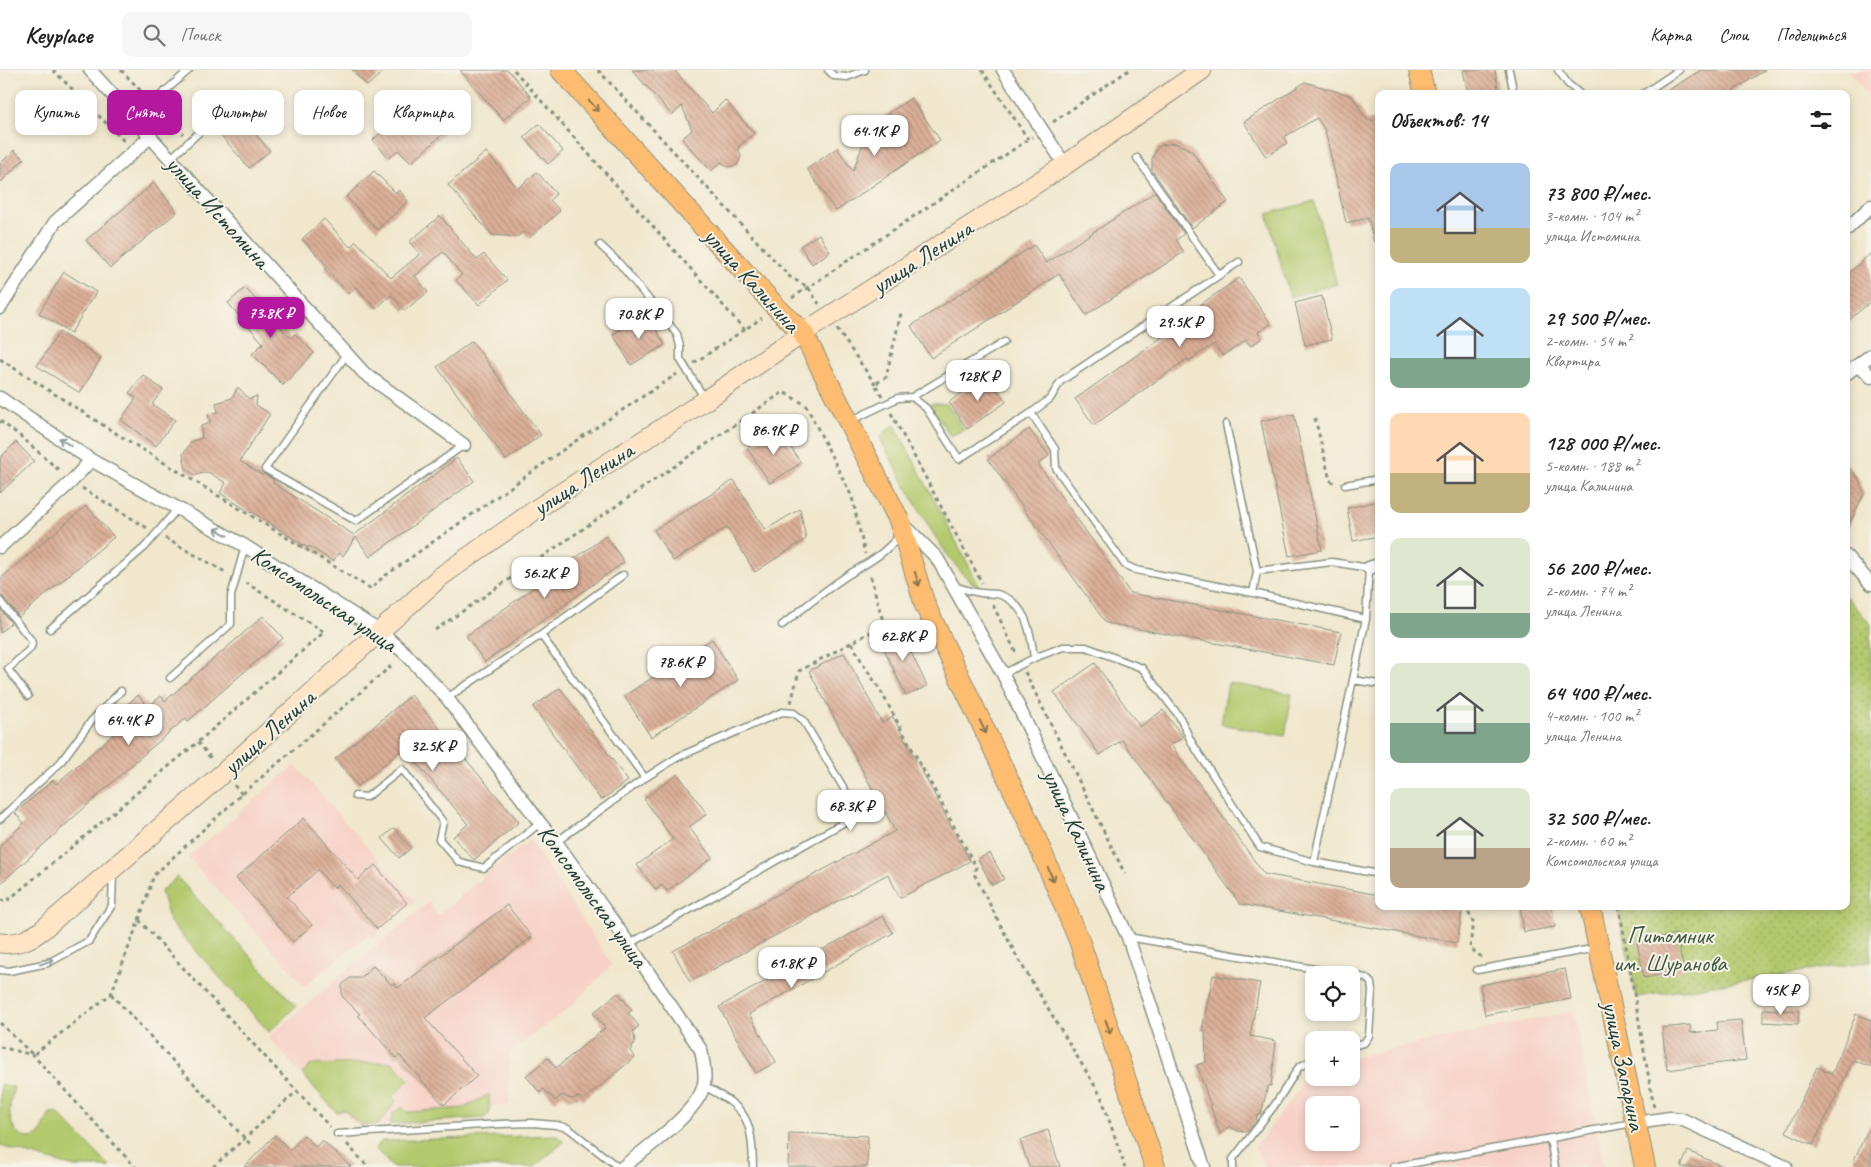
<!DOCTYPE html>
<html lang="ru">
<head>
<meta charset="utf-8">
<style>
  :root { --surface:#fff; --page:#f6f6f6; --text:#202124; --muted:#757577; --line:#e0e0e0; --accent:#b5179e }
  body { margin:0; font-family:Caveat,sans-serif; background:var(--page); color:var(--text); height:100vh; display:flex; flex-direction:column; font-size:19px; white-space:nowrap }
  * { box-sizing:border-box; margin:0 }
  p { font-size:16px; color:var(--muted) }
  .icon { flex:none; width:28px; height:28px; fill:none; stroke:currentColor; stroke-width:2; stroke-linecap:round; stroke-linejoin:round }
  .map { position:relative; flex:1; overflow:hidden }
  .details { position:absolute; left:1375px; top:20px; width:475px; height:820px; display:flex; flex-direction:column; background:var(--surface); border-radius:10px; box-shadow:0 2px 8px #0003 }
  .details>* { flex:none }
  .banner { position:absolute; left:15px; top:20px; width:475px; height:45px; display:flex; gap:10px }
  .tools { position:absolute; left:1305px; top:896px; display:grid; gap:10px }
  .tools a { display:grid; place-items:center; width:55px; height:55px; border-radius:10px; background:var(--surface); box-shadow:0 2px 8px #0003; font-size:25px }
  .price { position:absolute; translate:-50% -42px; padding:0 11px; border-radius:10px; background:#fff; color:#222; font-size:16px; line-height:32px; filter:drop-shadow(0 1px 2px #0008) }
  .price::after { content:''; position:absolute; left:50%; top:30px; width:15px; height:11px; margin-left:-8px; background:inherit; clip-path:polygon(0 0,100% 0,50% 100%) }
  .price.selected { background:var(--accent); color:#fff }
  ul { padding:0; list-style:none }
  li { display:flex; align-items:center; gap:15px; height:125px; padding:0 15px }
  li span { display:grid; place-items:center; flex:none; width:140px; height:100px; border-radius:10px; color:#555 }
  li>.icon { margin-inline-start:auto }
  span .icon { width:60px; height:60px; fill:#fffc; stroke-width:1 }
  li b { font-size:21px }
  h2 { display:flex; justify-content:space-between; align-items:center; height:60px; padding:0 15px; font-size:21px }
  .tag { padding:0 18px; border-radius:10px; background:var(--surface); box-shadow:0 2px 8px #0003; font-size:18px; line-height:45px }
  .tag.selected { background:var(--accent); color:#fff }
  header { display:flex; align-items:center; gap:30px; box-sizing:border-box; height:70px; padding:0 25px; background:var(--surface); border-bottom:1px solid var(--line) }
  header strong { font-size:24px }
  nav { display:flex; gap:28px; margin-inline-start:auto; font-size:18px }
  .search { width:350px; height:45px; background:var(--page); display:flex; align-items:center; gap:12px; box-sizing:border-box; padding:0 18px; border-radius:10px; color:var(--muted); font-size:19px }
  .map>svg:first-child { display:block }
  .built { fill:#f7d1c6; fill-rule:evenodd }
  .grass { fill:#b4c96d; stroke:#6a8350 }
  .park { fill:url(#park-dots); stroke:#6a8350 }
  .building { fill:url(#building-back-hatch) }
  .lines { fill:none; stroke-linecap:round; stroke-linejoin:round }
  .lane-casing { stroke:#889280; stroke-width:9 }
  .street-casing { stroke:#889280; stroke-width:15 }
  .secondary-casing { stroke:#889280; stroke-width:21 }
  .primary-casing { stroke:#889280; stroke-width:22 }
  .path { stroke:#889280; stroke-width:3; stroke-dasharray:4 4; stroke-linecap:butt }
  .lane { stroke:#fff; stroke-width:6 }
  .street { stroke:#fff; stroke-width:12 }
  .secondary { stroke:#ffe4c6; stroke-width:19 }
  .primary { stroke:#febc70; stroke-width:20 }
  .oneway { stroke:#83764f }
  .oneway2 { stroke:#8f9e9a }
  .labels { text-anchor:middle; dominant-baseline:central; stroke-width:4; stroke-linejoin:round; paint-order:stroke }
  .street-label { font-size:24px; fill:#1f3d34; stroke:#f7f3e8 }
  .park-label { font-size:24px; fill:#3d593f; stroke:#f7f3e8 }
</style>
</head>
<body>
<header>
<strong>Keyplace</strong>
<div class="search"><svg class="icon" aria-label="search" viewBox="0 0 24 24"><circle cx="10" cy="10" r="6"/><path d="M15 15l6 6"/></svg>Поиск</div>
<nav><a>Карта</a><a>Слои</a><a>Поделиться</a></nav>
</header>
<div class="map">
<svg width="1871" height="1097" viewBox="0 0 1871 1097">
  <defs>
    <pattern id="park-dots" width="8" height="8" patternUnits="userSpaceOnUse" patternTransform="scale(1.25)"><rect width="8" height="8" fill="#b4c96d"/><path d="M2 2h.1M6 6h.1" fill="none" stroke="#92a45a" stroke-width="1.8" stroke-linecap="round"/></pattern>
    <pattern id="building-back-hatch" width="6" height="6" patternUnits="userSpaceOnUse" patternTransform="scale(1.25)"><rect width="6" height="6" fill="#dcaf98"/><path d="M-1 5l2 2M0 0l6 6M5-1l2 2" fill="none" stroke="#b2907d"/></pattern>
  </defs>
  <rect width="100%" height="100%" fill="#f7f3e8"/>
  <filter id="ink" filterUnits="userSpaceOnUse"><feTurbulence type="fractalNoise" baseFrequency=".02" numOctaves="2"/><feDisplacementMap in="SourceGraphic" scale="10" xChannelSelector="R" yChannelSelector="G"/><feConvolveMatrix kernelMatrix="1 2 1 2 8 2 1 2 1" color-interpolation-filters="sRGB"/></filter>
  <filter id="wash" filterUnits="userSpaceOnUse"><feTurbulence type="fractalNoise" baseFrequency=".0096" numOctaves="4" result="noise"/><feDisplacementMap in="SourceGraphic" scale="20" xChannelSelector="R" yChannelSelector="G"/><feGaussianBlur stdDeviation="1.12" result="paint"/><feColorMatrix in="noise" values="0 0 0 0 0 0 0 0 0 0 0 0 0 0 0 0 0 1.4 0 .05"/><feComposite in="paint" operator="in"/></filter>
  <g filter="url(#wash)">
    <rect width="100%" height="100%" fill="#f0e7cd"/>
    <!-- built -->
    <path class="built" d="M1848 0H1871V28Z
      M295 695 415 831 372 868 368 864 305 916 188 787Z
      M530 770 612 895 570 937 509 983V1035L489 1037 454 1047 453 1051 360 1057 344 1042 337 1044 268 967 429 832 438 846 487 803Z
      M1573 941 1604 1097H1265L1255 1078 1314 999V1008H1351V988ZM1314 1035H1351V1072H1314Z"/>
    <!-- grass -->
    <path class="grass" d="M1314 131 1337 214 1290 227 1267 144Z
      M932 334H947L964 360 950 366 930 335Z
      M895 355 980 517C950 506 898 401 881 370L883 363Z
      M1228 613 1292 624 1285 666 1221 654Z
      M177 807 296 936 269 962 170 852 161 821Z
      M392 992 409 1010 392 1027 396 1031 379 1054 360 1055 344 1040 336 1042 302 1004 311 995Z
      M0 1014 14 1017C12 1026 9 1036 10 1045 11 1059 24 1076 39 1064 44 1059 47 1049 50 1043L57 1042 110 1097H75L0 1076Z
      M489 1024 490 1043 484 1048 390 1054 393 1043 402 1037 407 1042 464 1038Z
      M556 1065 564 1072 534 1097H392L375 1078 382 1071Z"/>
    <!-- park -->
    <path class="park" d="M1846 526 1871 554V891L1637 927 1617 836H1846Z"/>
    <g id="blocks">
      <!-- building -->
      <path class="building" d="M352 0H385L367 16Z
        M460 0H508L531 27 503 50Z
        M632 0H674L712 43 725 30 754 63 738 77 741 87 737 95 728 97 721 92 711 101 682 69 692 60 682 36 672 45Z
        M1463 0H1495L1499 24H1468Z
        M1701 0H1765L1728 24H1662Z
        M1305 12 1352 26 1367 50H1379V171L1374 172 1368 148 1346 153 1325 60 1317 48 1284 67 1287 73 1266 87 1244 52Z
        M911 28 940 70 836 141 807 99 837 78 853 101 862 76 865 73 869 71H898L881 48Z
        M415 30 445 62 411 93 398 80 389 88 373 70Z
        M240 46 270 81 249 98 219 63Z
        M539 54 563 81 548 94 524 67Z
        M1175 73 1191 80 1228 132 1192 158 1152 100V89L1157 78 1162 75Z
        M14 80 24 89 0 113V94Z
        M486 82 518 118 537 102 556 124 550 130 560 141 529 168 523 162 517 167 492 165 448 115Z
        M374 101 396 123 399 120 408 131 377 160 346 127Z
        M154 113 177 142 110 198 86 170Z
        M1155 122 1184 164 1176 170 1184 182 1086 245 1059 204 931 288 911 256 1034 175 1046 193Z
        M440 146 477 190 484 184 507 210 479 235 456 210 462 205 443 182 415 206 428 222 404 241 391 225 376 239 356 217 349 224 325 199 328 197 302 169 324 149 350 177 356 171 391 208 420 184 409 172Z
        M819 164 830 182 812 194 800 176Z
        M1871 183V231L1846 253V206Z
        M64 202 96 222 71 263 39 243Z
        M1239 208 1271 254 1258 262 1262 268 1251 276 1246 270 1223 286 1214 274 1188 291 1187 289 1094 355 1075 329 1168 263 1165 259Z
        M245 218 291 268 295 264 314 283 283 315 252 284 263 273 228 233Z
        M1322 226 1332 269 1305 275 1295 233Z
        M647 244 665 275 631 295 613 264Z
        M59 262 101 288 80 323 37 296Z
        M472 271 541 365 506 390 437 297Z
        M143 305 163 320 152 334 175 350 156 376 121 350 136 328 129 323Z
        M988 305 1006 332 967 359 949 332Z
        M238 317 249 329 257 326 256 335 270 344 240 391 262 405 263 404 273 409V413L354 465 457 388 474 411 370 487 356 467 343 486 338 483 333 492 309 476 308 478 252 442 251 443 220 423 226 413 208 402 195 405 186 399 183 384 192 371 202 368 201 356 210 353 208 344 218 342 216 333 232 328Z
        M1294 344 1322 480 1289 486 1261 351Z
        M778 358 801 393 770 413 747 378Z
        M1029 359 1049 386 1038 394 1130 523 1341 562 1334 595 1106 553 988 389Z
        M16 372 34 391 0 423V388Z
        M1846 394 1858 407 1864 424 1846 461Z
        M734 410 765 460 800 439 806 469 755 502 727 457 673 491 654 460Z
        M1379 431V466L1353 471 1347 438Z
        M86 436 114 467 19 547 4 528 0 526V509Z
        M606 466 624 492 485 592 466 566Z
        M0 539 11 553 0 563Z
        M263 546 283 568 188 651 186 648 136 691 0 814V776L24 753 15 743 53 710 56 714 115 663 114 661 129 648 122 639 138 625 148 637 161 626 165 631Z
        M900 559 927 616 906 626 879 568Z
        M712 569 738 610 651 667 624 626Z
        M844 583 882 653 893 647 970 791 900 828 888 804 690 912 673 881 895 761 809 601Z
        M1095 593 1140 657 1163 640 1183 667 1171 675 1264 804 1379 825V836H1437L1462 841 1457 873 1240 834 1122 670 1100 685 1054 622Z
        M560 618 628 711 601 730 533 637Z
        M411 625 519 752 474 790 453 767 468 754 404 678 358 716 335 689Z
        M678 704 707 744 689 757 712 788 667 821 662 815 656 820 637 795 673 769 644 729Z
        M304 748 358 810 375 795 407 833 377 859 338 814 334 818 318 800 287 827 312 855 293 872 236 808Z
        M394 758 411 778 399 788 382 768Z
        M990 783 1004 809 992 815 978 789Z
        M507 835 532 867 425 948 477 1006 444 1035 399 985 396 988 358 945 360 944 342 926V915L350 908H361L373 896 392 915 394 913 398 918Z
        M1520 836H1551L1555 857 1524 862Z
        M883 846 893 863 749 944 776 992 756 1003 719 937Z
        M1676 864 1684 900 1644 908 1637 872Z
        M1565 899 1571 929 1485 945 1480 915Z
        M1213 905 1260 913 1250 966 1276 971 1271 1016H1268L1261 1044 1257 1046 1256 1051 1247 1062 1238 1061 1229 1056 1220 1064 1197 995 1206 992 1205 961 1202 960Z
        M618 923 632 940 628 943 639 956 633 961 635 971 630 981 635 987 583 1030 580 1027 571 1029 562 1025 555 1031 544 1019 540 1023 526 1006 548 988 556 998 605 958 593 943Z
        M1763 939 1799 941 1798 954 1763 952Z
        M1856 944 1871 950V997L1853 990 1813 1075 1786 1062 1817 997 1832 1004Z
        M1741 950 1746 990 1667 1000 1662 958 1690 955 1691 963 1718 960 1717 952Z
        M1871 1053V1097H1863L1853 1092Z
        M1048 1060 1060 1097H1029L1020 1070Z
        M789 1063 868 1066 867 1097H788Z
        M275 1065 290 1080 304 1065 316 1077 322 1070 351 1097H244Z
        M1688 1081 1724 1097H1681Z"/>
    </g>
  </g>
  <g filter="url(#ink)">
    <use href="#blocks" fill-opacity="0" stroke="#889280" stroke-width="1"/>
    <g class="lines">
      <defs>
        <path id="lane" d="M828 0 834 6 847 7 865 0
          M1509 0 1514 24
          M1558 0 1568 14 1580 24
          M1643 24 1679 0
          M134 49 189 0
          M1137 88 1219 205
          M170 89 228 36
          M600 175 619 193 677 264 680 276V289L705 329
          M347 284 265 399 356 451 464 375
          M912 327 1004 272
          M1031 343 1050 329 1061 311 1239 192
          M852 350 898 328 912 327 926 338 959 389 1031 343 1055 379 1056 398 1125 495 1136 500 1253 523 1366 549
          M1226 354 1257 501 1253 523
          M1345 415 1379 409
          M1257 501 1332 492 1369 498 1366 549 1314 792
          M954 516C963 519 972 522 981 523 986 524 992 523 997 524 1026 531 1031 563 1034 588
          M0 531 31 570 32 574 30 579 8 599 28 626
          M782 555C804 538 825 520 848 505 870 491 882 486 900 465
          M50 559 145 477 178 438
          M541 565 623 505
          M1003 604 1034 588 1063 577H1086L1142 598 1179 646 1192 673 1260 777 1314 792 1379 804
          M170 608 231 554V526L245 476
          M1353 610 1379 614
          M447 628 541 565 645 708
          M355 726 367 727 402 699 443 752 439 769 459 792 484 798 540 753
          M0 749 60 693 92 650 121 621
          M556 772 645 708 678 687 782 642 794 643 803 650 852 732 853 742 850 749 629 874
          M1128 867 1350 905
          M0 900 9 901 48 893 89 871 112 835 113 804
          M1477 900 1597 878
          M1351 905 1366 908 1371 913 1372 921 1369 966 1364 973 1351 976
          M704 1016C747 1039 752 1048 753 1097
          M337 1064 500 1054 532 1053 556 1055 568 1058 618 1097
          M1550 1069 1555 1097
          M1233 1097V1089L1274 1036 1299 997 1314 989
          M1393 1097 1633 1053"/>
        <path id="street" d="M90 0 364 303 464 375
          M1003 0 1065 95
          M1846 160 1871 136
          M0 238 55 152 150 67
          M1860 295 1871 307
          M1846 304 1871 285
          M0 328 91 390 245 476 381 562 406 584 447 628 540 753 556 772 629 874 701 980C703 991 706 1002 704 1014 699 1042 645 1079 623 1097
          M903 454 937 488 1003 604 1128 867 1204 1097
          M0 477 71 412 91 390
          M1846 486 1871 514
          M1369 498 1379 495
          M1636 1053 1670 1048 1681 1049 1786 1097"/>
        <path id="secondary" d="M0 873C17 875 28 870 41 861L223 703 440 507 538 438 706 330 803 263 1065 95 1202 0"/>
        <path id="primary" d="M561 0 777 238 803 263 899 450 925 535 1031 757 1079 870 1155 1097
          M1419 0 1425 24
          M1590 836 1645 1097"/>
      </defs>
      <!-- lane casing -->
      <use href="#lane" class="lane-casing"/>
      <!-- street casing -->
      <use href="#street" class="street-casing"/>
      <!-- secondary casing -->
      <use href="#secondary" class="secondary-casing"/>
      <!-- primary casing -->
      <use href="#primary" class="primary-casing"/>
      <!-- path -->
      <path class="path" d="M53 0 125 72
        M121 0 145 25
        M514 0 745 260
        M598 0 790 207 808 217 819 234
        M982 0 1028 69
        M160 40 183 64
        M1053 52 1129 0
        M792 228 1032 67
        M837 259 875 314
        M0 289 109 359 371 519 382 508 577 370 677 304
        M694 293 762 248
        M882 326 875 314 886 307 901 243
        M891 343 982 513
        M1315 348 1330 410 1335 414
        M0 351 19 365 61 402
        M82 418 149 459
        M165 468 227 503
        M993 535 1017 585
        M435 560 783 322 806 335 852 427 865 484
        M852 573 863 594 879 618 976 797 974 804 1017 887 1101 1026 1125 1097
        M1025 602 1125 804
        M791 633 799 601 884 555 870 504
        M198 672 213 691
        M234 715 242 724
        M0 830 7 831 198 672 324 562 246 513
        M1464 836 1473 850 1470 879 1483 888
        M1619 836 1654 1038
        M139 850 330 1057
        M111 924 251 1075
        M0 953 33 985 111 924 139 850 154 805 242 724 391 596
        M0 977 33 985 135 1097
        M347 1074 368 1097
        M213 1097 297 1021"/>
      <!-- lane -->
      <use href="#lane" class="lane"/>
      <!-- street -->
      <use href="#street" class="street"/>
      <!-- secondary -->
      <use href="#secondary" class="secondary"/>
      <!-- primary -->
      <use href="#primary" class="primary"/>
    </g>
    <!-- one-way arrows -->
    <defs><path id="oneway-shaft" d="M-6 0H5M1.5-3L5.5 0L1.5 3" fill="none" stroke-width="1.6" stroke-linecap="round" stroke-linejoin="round" transform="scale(1.25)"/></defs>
    <g class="oneway">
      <use href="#oneway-shaft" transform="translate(594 36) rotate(48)"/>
      <use href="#oneway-shaft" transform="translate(917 509) rotate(73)"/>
      <use href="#oneway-shaft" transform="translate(983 657) rotate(64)"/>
      <use href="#oneway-shaft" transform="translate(1051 805) rotate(67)"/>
      <use href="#oneway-shaft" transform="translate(1108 957) rotate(71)"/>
    </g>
    <g class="oneway2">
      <use href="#oneway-shaft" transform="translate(65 372) rotate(-146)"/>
      <use href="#oneway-shaft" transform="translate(221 462) rotate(-151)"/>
      <use href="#oneway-shaft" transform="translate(47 892) rotate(-20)"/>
    </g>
  </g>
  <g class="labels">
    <!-- street labels -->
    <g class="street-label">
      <text transform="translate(218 142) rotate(48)">улица Истомина</text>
      <text transform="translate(922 187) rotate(-33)">улица Ленина</text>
      <text transform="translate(752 210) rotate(48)">улица Калинина</text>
      <text transform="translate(583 409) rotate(-33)">улица Ленина</text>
      <text transform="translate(324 529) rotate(34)">Комсомольская улица</text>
      <text transform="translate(269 662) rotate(-42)">улица Ленина</text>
      <text transform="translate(1077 760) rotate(65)">улица Калинина</text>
      <text transform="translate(593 826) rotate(54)">Комсомольская улица</text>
      <text transform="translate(1624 996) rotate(78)">улица Запарина</text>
    </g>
    <!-- park labels -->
    <g class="park-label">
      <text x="1670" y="865">Питомник<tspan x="1670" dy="28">им. Шуранова</tspan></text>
    </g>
  </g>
</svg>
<div class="tools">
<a><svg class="icon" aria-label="locate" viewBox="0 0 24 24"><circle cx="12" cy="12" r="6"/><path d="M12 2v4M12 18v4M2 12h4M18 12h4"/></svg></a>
<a>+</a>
<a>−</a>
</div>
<b class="price" style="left:875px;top:87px">64.1K ₽</b>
<b class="price selected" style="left:271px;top:269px">73.8K ₽</b>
<b class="price" style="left:639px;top:270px">70.8K ₽</b>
<b class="price" style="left:1180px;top:278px">29.5K ₽</b>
<b class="price" style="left:978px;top:332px">128K ₽</b>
<b class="price" style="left:774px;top:386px">86.9K ₽</b>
<b class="price" style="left:545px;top:529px">56.2K ₽</b>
<b class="price" style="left:903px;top:592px">62.8K ₽</b>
<b class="price" style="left:681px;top:618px">78.6K ₽</b>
<b class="price" style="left:129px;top:676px">64.4K ₽</b>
<b class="price" style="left:433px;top:702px">32.5K ₽</b>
<b class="price" style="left:851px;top:762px">68.3K ₽</b>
<b class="price" style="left:792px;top:919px">61.8K ₽</b>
<b class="price" style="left:1781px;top:946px">45K ₽</b>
<div class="banner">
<a class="tag">Купить</a>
<a class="tag selected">Снять</a>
<a class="tag">Фильтры</a>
<a class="tag">Новое</a>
<a class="tag">Квартира</a>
</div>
<section class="details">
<h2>Объектов: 14<svg class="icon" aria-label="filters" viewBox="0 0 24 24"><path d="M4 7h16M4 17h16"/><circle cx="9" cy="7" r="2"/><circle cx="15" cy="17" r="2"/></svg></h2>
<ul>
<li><span style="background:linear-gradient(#a9c7e8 65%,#c2b280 0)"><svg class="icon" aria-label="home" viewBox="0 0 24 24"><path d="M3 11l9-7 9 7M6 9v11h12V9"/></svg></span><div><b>73 800 ₽/мес.</b><p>3-комн. · 104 m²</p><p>улица Истомина</p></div></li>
<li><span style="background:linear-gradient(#bfe0f5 70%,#7fa58c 0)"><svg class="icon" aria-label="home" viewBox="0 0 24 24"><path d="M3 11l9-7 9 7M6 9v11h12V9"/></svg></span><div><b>29 500 ₽/мес.</b><p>2-комн. · 54 m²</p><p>Квартира</p></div></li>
<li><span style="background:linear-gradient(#ffd9b3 60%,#c2b280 0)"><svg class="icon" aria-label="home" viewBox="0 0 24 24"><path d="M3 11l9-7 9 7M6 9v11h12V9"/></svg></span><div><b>128 000 ₽/мес.</b><p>5-комн. · 188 m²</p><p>улица Калинина</p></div></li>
<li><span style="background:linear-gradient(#dfe7d0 75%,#7fa58c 0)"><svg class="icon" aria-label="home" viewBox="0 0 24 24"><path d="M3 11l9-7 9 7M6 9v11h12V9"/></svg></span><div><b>56 200 ₽/мес.</b><p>2-комн. · 74 m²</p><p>улица Ленина</p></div></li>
<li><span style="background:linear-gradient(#dfe7d0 60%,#7fa58c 0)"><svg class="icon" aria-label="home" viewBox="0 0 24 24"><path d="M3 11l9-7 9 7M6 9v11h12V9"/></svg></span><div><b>64 400 ₽/мес.</b><p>4-комн. · 100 m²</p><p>улица Ленина</p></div></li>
<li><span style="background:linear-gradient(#dfe7d0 60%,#b9a48a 0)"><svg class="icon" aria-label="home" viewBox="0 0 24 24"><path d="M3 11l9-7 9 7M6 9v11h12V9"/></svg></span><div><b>32 500 ₽/мес.</b><p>2-комн. · 60 m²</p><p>Комсомольская улица</p></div></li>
</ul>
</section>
</div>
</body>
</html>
